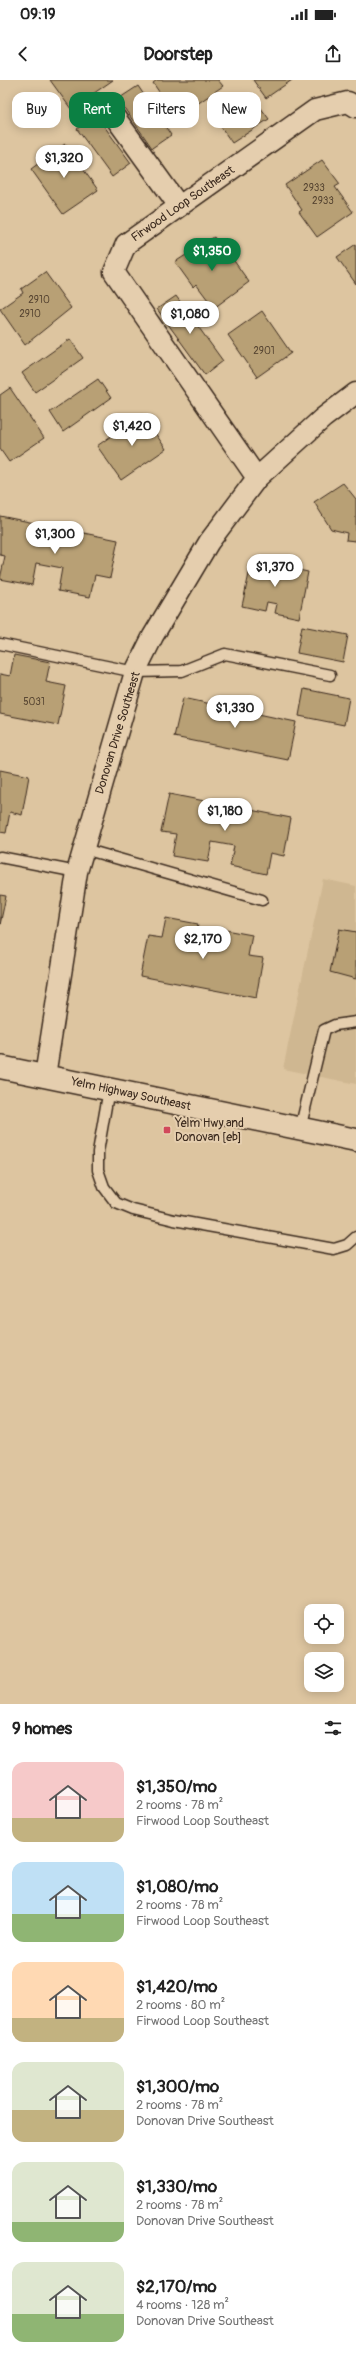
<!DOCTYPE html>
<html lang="en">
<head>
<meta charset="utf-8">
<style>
  :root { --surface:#fff; --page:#f6f6f6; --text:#222; --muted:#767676; --accent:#0b8043 }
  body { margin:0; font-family:Pangolin,sans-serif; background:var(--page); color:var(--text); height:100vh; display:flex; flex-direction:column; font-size:15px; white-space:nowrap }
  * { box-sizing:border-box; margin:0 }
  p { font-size:13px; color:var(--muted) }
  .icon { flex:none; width:22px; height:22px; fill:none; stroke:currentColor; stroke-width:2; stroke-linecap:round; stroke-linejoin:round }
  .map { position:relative; height:1624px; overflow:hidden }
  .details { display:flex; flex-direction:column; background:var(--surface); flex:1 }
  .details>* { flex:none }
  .guide { position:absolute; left:12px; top:12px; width:332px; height:36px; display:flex; gap:8px }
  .controls { position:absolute; left:304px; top:1524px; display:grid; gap:8px }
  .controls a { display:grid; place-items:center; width:40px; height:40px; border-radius:8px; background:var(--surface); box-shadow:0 2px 10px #0003; font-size:20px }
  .price { position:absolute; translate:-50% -34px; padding:0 9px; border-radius:14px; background:#fff; color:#222; font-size:13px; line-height:26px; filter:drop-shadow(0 1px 2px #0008) }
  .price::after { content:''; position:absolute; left:50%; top:24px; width:12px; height:9px; margin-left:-6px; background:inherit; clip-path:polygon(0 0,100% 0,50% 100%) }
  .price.current { background:var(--accent); color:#fff }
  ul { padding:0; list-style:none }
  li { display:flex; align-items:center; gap:12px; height:100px; padding:0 12px }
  li span { display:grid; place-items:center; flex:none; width:112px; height:80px; border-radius:12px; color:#555 }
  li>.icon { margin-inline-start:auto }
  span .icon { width:48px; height:48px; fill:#fffc; stroke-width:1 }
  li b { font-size:17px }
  h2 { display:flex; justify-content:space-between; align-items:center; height:48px; padding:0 12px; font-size:17px }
  .pill { padding:0 14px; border-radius:12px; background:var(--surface); box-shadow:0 2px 10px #0003; font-size:14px; line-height:36px }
  .pill.current { background:var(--accent); color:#fff }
  .status { display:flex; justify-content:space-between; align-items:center; height:28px; padding:0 20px; background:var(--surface); direction:ltr }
  .status svg { height:11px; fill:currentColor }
  header { display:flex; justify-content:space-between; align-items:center; height:52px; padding:0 12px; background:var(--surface); font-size:18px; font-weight:700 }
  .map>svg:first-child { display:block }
  .built { fill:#cfb791 }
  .building { fill:#b8a074; stroke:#3b2a1e }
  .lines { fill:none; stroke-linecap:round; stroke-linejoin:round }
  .service-casing { stroke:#3b2a1e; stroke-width:13 }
  .minor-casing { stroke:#3b2a1e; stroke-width:23 }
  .secondary-casing { stroke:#3b2a1e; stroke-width:25 }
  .service { stroke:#e5ceae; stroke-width:10 }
  .minor { stroke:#e5ceae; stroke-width:20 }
  .secondary { stroke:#e5ceae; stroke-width:22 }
  .poi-dot { fill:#d1495b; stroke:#e5ceae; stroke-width:1.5 }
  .labels { text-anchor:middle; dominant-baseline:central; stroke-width:4; stroke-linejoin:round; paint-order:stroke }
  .number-label { font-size:10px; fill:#5a4834 }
  .street-label { font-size:12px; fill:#3b2a1e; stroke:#e5ceae }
  .poi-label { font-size:12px; fill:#3b2a1e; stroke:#e5ceae; text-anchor:start }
</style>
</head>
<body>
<div class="status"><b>09:19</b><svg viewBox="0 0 49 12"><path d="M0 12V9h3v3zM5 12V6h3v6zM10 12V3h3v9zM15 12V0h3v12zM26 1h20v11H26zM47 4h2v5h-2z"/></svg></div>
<header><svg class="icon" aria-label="back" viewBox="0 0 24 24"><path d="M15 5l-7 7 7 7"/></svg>Doorstep<svg class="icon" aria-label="share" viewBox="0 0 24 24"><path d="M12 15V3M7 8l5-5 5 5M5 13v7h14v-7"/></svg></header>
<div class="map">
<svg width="356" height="1624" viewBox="0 0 356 1624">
  <rect width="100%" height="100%" fill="#ddc5a0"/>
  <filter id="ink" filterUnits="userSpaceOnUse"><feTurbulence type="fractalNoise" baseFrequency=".025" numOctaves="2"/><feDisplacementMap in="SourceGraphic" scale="8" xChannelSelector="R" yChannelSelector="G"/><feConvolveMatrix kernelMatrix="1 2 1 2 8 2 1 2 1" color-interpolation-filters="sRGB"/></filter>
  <g filter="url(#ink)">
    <!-- built -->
    <path class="built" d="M323 799 356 806V1004L283 989Z"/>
    <!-- building -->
    <path class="building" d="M50 0H113L71 29Z
      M157 0H218L223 6 177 38 153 3Z
      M253 0H292L266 18Z
      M138 6 171 55 152 68 118 19Z
      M255 20 269 39 232 63 219 44Z
      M96 35 131 83 112 97 77 49Z
      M65 64 98 110 63 134 31 89Z
      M322 80 340 104 335 107 353 132 317 157 299 132 302 130 285 105Z
      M214 157 229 181 232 178 249 202 214 228 196 204 193 207 175 182Z
      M356 164V204L337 177Z
      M45 192 71 228 25 265 0 229 23 213 21 209Z
      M176 216 223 281 205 295 157 229Z
      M262 231 291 273 257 297 228 255Z
      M70 259 83 278 35 312 22 293Z
      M98 299 111 318 63 352 50 332Z
      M10 308 44 358 9 382 0 369V315Z
      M142 334 166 369 121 400 97 366Z
      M343 403 356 419V461L346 460 347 453 331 449 314 422Z
      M0 436 118 460 110 498 95 495 90 517 58 511 62 488 36 483 32 505 0 499 5 476 0 475Z
      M252 480 308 492 299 538 275 533 277 524 267 522 265 531 242 526Z
      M302 546 348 555 343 582 297 573Z
      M14 575 50 582 46 602 66 606 58 645 0 634V594L10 596Z
      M304 609 349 618 344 645 299 636Z
      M183 618 296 642 288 680 174 657Z
      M0 690 29 696 22 735 10 732 6 753 0 752Z
      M169 714 291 738 284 776 270 773 266 794 230 786 234 766 212 762 208 782 172 776 176 754 161 752Z
      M0 815 6 816 0 845Z
      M166 838 198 844 195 864 217 869 220 849 252 855 248 876 263 878 256 918 140 896 148 856 162 858Z
      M339 849 356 852V899L330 892Z"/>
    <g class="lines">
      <defs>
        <path id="service" d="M0 564 135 592 182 591 225 574 330 595
          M84 769 262 820
          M0 777 77 792
          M109 1009 98 1072V1090L104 1107 116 1123 133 1130 174 1140 334 1169 347 1165 356 1157
          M300 1049 324 950 335 945 356 942"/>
        <path id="minor" d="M109 29 179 126
          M257 398 114 192 126 164 315 30 348 22 356 27
          M45 996 77 792 135 592 153 556 209 462 257 398 323 338 356 313"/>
        <path id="secondary" d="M0 987 356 1060"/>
      </defs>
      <!-- service casing -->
      <use href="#service" class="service-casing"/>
      <!-- minor casing -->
      <use href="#minor" class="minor-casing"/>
      <!-- secondary casing -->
      <use href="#secondary" class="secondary-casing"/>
      <!-- service -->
      <use href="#service" class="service"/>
      <!-- minor -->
      <use href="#minor" class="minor"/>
      <!-- secondary -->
      <use href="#secondary" class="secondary"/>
    </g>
  </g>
  <!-- markers -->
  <rect class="poi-dot" x="163" y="1046" width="8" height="8" rx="2"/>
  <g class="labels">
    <!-- number labels -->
    <g class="number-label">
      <text x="314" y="108">2933</text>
      <text x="323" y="121">2933</text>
      <text x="39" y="220">2910</text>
      <text x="30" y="234">2910</text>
      <text x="264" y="271">2901</text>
      <text x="34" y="622">5031</text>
    </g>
    <!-- street labels -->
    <g class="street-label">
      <text transform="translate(183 124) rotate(-35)">Firwood Loop Southeast</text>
      <text transform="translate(118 653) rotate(-73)">Donovan Drive Southeast</text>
      <text transform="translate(131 1014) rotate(12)">Yelm Highway Southeast</text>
    </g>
    <!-- poi labels -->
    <g class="poi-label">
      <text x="175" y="1043">Yelm Hwy and<tspan x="175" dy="14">Donovan [eb]</tspan></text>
    </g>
  </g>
</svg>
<div class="controls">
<a><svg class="icon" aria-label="locate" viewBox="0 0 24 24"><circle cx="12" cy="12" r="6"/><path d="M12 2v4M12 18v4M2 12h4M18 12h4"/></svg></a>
<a><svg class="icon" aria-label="layers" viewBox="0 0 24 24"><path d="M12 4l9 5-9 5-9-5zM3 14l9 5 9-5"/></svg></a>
</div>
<b class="price" style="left:64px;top:99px">$1,320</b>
<b class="price current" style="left:212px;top:192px">$1,350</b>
<b class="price" style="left:190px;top:255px">$1,080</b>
<b class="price" style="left:132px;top:367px">$1,420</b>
<b class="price" style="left:55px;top:475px">$1,300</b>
<b class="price" style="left:275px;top:508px">$1,370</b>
<b class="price" style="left:235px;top:649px">$1,330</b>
<b class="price" style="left:225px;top:752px">$1,180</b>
<b class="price" style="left:203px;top:880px">$2,170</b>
<div class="guide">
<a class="pill">Buy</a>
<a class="pill current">Rent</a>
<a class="pill">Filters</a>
<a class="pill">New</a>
</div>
</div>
<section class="details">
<h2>9 homes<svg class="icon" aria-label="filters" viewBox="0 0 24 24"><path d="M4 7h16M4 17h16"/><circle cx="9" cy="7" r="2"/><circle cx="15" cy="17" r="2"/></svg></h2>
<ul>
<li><span style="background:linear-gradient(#f6c9c9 70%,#c2b280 0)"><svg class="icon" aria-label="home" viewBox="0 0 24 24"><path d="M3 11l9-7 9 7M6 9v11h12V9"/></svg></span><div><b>$1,350/mo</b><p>2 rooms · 78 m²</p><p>Firwood Loop Southeast</p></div></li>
<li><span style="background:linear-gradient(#bfe0f5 65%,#8fb573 0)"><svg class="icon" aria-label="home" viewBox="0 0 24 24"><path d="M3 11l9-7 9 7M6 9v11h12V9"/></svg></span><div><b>$1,080/mo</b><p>2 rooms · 78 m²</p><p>Firwood Loop Southeast</p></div></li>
<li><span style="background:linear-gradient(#ffd9b3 70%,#c2b280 0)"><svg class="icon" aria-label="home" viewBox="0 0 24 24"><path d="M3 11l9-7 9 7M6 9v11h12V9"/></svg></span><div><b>$1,420/mo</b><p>2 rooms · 80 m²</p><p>Firwood Loop Southeast</p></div></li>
<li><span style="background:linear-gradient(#dfe7d0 60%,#c2b280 0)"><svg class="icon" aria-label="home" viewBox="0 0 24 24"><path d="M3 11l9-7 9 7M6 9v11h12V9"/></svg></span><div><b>$1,300/mo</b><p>2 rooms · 78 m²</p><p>Donovan Drive Southeast</p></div></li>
<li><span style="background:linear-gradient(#dfe7d0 75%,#8fb573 0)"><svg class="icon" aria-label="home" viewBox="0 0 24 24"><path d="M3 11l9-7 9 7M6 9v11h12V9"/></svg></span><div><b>$1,330/mo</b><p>2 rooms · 78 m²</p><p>Donovan Drive Southeast</p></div></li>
<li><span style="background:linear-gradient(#dfe7d0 65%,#8fb573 0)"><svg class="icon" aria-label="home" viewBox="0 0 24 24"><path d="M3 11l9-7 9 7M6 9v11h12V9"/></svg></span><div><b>$2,170/mo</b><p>4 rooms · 128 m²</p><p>Donovan Drive Southeast</p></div></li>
</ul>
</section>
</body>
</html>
